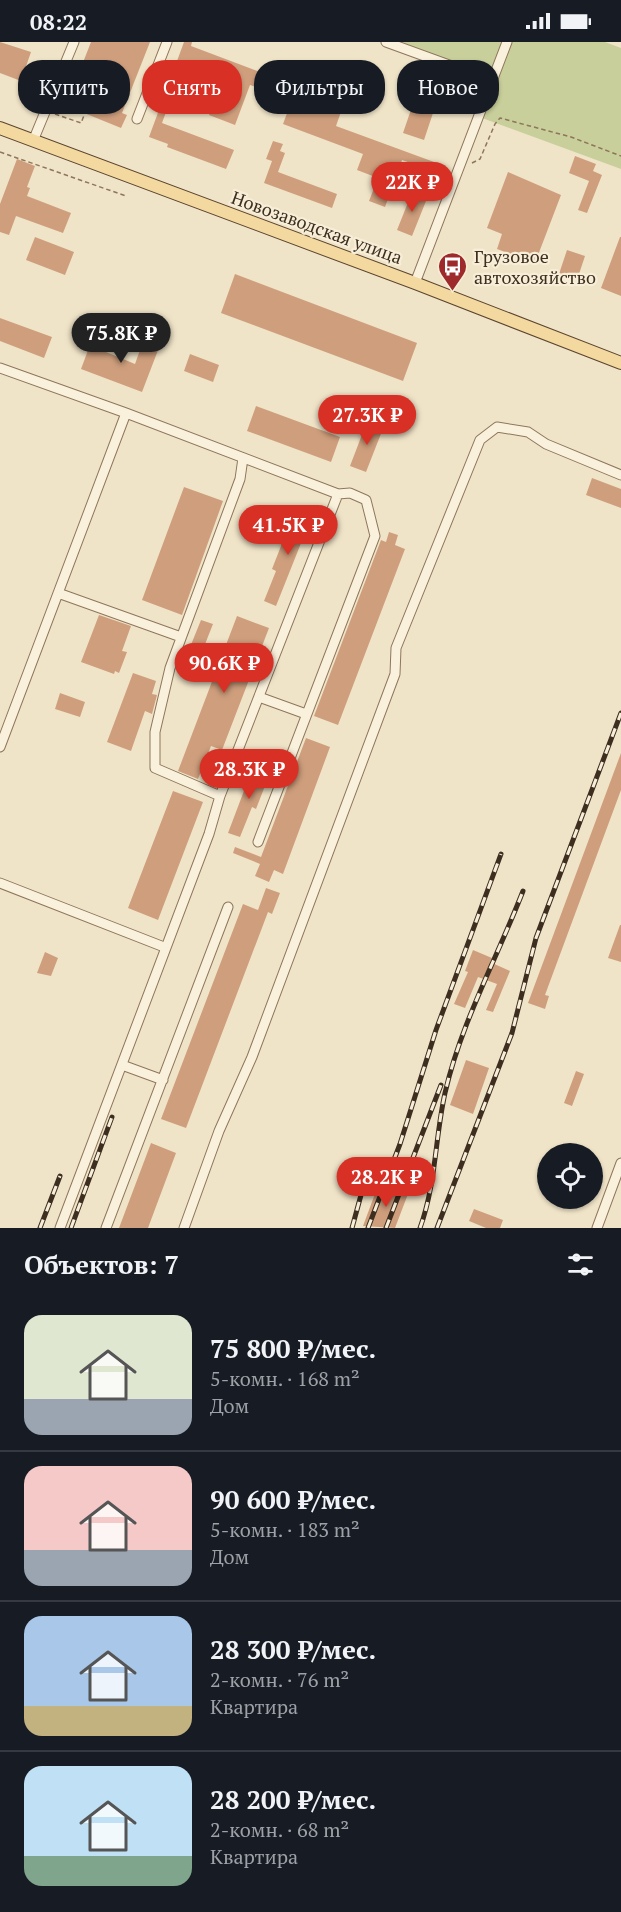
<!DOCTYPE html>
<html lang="ru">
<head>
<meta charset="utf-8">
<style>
  :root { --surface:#171b24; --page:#20242c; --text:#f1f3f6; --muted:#9ea1a6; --line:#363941; --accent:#d93025 }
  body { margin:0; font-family:"PT Serif",serif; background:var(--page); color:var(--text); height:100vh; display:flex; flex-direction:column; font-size:22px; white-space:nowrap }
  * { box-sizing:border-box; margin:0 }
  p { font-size:20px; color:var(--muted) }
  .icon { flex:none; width:33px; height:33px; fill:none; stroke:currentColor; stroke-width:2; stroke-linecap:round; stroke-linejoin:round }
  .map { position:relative; height:1186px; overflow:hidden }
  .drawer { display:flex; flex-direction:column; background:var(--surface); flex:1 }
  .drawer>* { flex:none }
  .hud { position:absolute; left:18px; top:18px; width:585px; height:54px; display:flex; gap:12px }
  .tools { position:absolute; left:537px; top:1101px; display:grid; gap:12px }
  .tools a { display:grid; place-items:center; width:66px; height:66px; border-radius:50%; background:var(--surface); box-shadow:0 2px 4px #0004; font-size:30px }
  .price { position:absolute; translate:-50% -51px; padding:0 14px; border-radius:21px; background:var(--accent); color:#fff; font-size:20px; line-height:39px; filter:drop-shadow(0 2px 3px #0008) }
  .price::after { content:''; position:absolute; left:50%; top:36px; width:18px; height:14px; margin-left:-9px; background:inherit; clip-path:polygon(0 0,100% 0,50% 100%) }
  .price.selected { background:#222; color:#fff }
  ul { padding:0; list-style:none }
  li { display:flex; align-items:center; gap:18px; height:150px; padding:0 24px }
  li+li { border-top:2px solid var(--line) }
  li span { display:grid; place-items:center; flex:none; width:168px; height:120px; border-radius:18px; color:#555 }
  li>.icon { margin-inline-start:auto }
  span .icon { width:72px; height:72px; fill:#fffc; stroke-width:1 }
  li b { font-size:26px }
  h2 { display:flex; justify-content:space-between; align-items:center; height:72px; padding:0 24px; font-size:26px }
  .chip { padding:0 21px; border-radius:24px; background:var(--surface); box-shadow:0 2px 4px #0004; font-size:21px; line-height:54px }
  .chip.selected { background:var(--accent); color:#fff }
  .status { display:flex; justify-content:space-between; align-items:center; height:42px; padding:0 30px; background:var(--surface); direction:ltr }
  .status svg { height:16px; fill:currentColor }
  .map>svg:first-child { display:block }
  .green { fill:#c9cf9b }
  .building { fill:#cf9f7d }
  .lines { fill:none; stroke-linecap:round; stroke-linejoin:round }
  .minor-casing { stroke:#8d765c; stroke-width:11 }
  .major-casing { stroke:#5b4430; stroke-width:14 }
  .path { stroke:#8d765c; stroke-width:1.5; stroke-dasharray:4.5 3; stroke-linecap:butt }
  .minor { stroke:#faf1dc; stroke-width:9 }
  .major { stroke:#f3d9a0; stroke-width:12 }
  .rail-casing { stroke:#3d2e20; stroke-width:5 }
  .rail { stroke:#f7eed8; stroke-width:3; stroke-dasharray:9; stroke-linecap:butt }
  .labels { text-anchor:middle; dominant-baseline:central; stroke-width:4.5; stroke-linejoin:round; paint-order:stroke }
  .street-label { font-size:18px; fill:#3d2e20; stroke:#f7eed8 }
  .poi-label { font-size:18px; fill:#3d2e20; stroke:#f7eed8; text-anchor:start }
</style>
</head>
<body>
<div class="status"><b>08:22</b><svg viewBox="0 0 49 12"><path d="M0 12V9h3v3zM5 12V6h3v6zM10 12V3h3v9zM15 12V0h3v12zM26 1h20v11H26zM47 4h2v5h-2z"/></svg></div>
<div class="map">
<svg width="621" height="1186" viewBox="0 0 621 1186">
  <rect width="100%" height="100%" fill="#f0e4c8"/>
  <!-- green -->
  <path class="green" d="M402 0H505L491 37Z
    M510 0H605L621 6V127L482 76Z"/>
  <!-- building -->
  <path class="building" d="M0 0 31 10 21 39 0 31Z
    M91 0H150L122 71 127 73 121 86 62 62 67 50 71 51Z
    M184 0H192L191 4 273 35 267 49 250 43 235 83 209 73 215 57 207 55 210 47 179 35 162 81 234 108 226 127 167 105 168 102 149 95Z
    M321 37 349 47 336 84 445 124 442 132 402 118 385 165 369 159 378 136 357 128 363 112 283 82 289 66 294 68 304 41 318 46Z
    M416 53 437 59 424 98 403 91Z
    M273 99 283 102 280 109 285 111 278 130 337 152 332 166 264 141 272 119 266 117Z
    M575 114 596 122 593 129 602 133 587 171 578 168 589 139 569 131Z
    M17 117 35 124 27 145 30 146 27 154 71 171 63 191 16 174 9 193 0 190V162Z
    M508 130 561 153 535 221 497 207 502 192 487 186Z
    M413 148 428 154 412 194 397 188Z
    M35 195 74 210 65 233 26 218Z
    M620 195H621V254L601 246Z
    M567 208 585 214 577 238 559 232Z
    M235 232 417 301 403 339 221 271Z
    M0 276 52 295 44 316 0 299Z
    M93 295 109 301 106 310 135 322 144 297 160 303 142 350 81 327Z
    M190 312 219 323 213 340 184 329Z
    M256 364 340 395 331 420 247 389Z
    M368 377 384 384 366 430 350 424Z
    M592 436 621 447V466L586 453Z
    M184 445 223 459 182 573 142 558Z
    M301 467 313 471 276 564 264 559 276 529 272 527 290 481 295 482Z
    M389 490 398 493 395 503 405 507 338 683 314 674 381 498 386 500Z
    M99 573 131 584 122 609 127 610 119 631 115 629 114 632 81 620Z
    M237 574 269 586 222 708 211 704 198 737 178 729Z
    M201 578 213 582 194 630 182 625Z
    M133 631 156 639 152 652 157 653 152 672 145 669 131 709 107 700Z
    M60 651 85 660 80 675 55 667Z
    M306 696 330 705 283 832 274 828 269 840 255 834 260 822 233 811 235 805 261 815Z
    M621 711V748L545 953 549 954 545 967 528 961Z
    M253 725 270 731 256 767 252 765 240 795 228 791Z
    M173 749 203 760 158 878 128 866Z
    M266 846 280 851 272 872 268 870 186 1086 161 1077 243 862 258 868Z
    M620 883H621V920L608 916Z
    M473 908 492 916 490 920 510 929 493 970 486 968 497 942 478 935 465 966 454 962 468 930 465 929Z
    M45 910 58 916 51 934 37 931Z
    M466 1018 489 1026 473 1072 450 1063Z
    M576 1029 584 1032 572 1064 564 1061Z
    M151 1101 176 1111 148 1186H119Z
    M379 1141 408 1152 395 1186 363 1184Z
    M474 1167 503 1178 500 1186H486L469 1179Z"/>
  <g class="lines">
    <defs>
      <path id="minor" d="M386 0 493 39
        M137 77 167 0
        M33 99 74 0
        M415 241 507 0
        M0 326 126 371 338 452 220 754 209 792 60 1186
        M58 551 181 595
        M259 655 306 672
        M0 705 126 371
        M220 754 155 726V690L170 626 240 437 243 416
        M258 800 375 494 366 458 350 451 338 452
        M0 841 164 905
        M122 1023 163 1038
        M106 1186 228 865
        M184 1186 219 1089 252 1015 395 632 396 606 480 398 497 385 528 390 546 402 621 433
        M597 1186 621 1121"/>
      <path id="major" d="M0 86 415 241 621 321"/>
    </defs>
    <!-- minor casing -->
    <use href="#minor" class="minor-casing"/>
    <!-- major casing -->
    <use href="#major" class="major-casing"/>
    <!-- path -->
    <path class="path" d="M55 72 81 81 85 71
      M0 110 126 154
      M472 121 480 117 495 82 500 76 571 95 621 114"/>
    <!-- minor -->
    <use href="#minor" class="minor"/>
    <!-- major -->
    <use href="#major" class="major"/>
    <defs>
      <path id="rail" d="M40 1186 60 1134
        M71 1186 112 1075
        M352 1186 361 1153
        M368 1186 400 1102 436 988 501 812
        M386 1186 441 1043
        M420 1186C436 1142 435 1096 445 1051 461 981 497 916 523 849
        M437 1186 512 991 536 896 621 671"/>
    </defs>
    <!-- rail casing -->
    <use href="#rail" class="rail-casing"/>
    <!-- rail -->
    <use href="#rail" class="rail"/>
  </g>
  <!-- icons -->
  <defs>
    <symbol id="bus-pin" viewBox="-11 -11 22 30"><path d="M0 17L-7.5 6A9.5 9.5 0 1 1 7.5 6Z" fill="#9e2a2b" stroke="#f7eed8"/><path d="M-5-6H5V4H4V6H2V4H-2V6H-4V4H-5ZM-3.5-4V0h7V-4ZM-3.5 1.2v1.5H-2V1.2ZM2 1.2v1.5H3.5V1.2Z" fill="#fff"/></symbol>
  </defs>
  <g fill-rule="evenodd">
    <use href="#bus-pin" x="436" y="208" width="33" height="45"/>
  </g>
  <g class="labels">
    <!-- street labels -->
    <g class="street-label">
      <text transform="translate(317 185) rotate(20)">Новозаводская улица</text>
    </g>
    <!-- poi labels -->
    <g class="poi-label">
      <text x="474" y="214">Грузовое<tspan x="474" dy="21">автохозяйство</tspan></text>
    </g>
  </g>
</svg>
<div class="tools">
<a><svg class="icon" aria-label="locate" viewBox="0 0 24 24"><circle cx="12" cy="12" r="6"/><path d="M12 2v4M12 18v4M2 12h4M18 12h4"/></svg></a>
</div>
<b class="price" style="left:412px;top:171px">22K ₽</b>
<b class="price selected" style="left:121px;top:322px">75.8K ₽</b>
<b class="price" style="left:367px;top:404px">27.3K ₽</b>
<b class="price" style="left:288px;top:514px">41.5K ₽</b>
<b class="price" style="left:224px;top:652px">90.6K ₽</b>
<b class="price" style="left:249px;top:758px">28.3K ₽</b>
<b class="price" style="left:386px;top:1166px">28.2K ₽</b>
<div class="hud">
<a class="chip">Купить</a>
<a class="chip selected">Снять</a>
<a class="chip">Фильтры</a>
<a class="chip">Новое</a>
</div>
</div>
<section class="drawer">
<h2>Объектов: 7<svg class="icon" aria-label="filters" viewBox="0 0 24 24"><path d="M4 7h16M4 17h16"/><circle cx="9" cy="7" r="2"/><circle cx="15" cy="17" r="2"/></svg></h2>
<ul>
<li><span style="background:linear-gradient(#dfe7d0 70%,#9aa5b1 0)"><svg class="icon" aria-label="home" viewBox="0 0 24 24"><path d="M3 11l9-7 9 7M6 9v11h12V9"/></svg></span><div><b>75 800 ₽/мес.</b><p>5-комн. · 168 m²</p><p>Дом</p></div></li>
<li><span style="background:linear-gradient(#f6c9c9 70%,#9aa5b1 0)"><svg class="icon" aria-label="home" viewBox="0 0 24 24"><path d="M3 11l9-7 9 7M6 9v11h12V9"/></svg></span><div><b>90 600 ₽/мес.</b><p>5-комн. · 183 m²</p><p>Дом</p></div></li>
<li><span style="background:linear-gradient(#a9c7e8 75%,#c2b280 0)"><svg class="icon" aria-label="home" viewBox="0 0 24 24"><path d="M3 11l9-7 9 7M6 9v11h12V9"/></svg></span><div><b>28 300 ₽/мес.</b><p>2-комн. · 76 m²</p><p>Квартира</p></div></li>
<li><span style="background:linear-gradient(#bfe0f5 75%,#7fa58c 0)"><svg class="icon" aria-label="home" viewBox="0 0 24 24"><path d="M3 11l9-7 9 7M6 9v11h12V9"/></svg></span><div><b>28 200 ₽/мес.</b><p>2-комн. · 68 m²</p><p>Квартира</p></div></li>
</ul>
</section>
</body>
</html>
